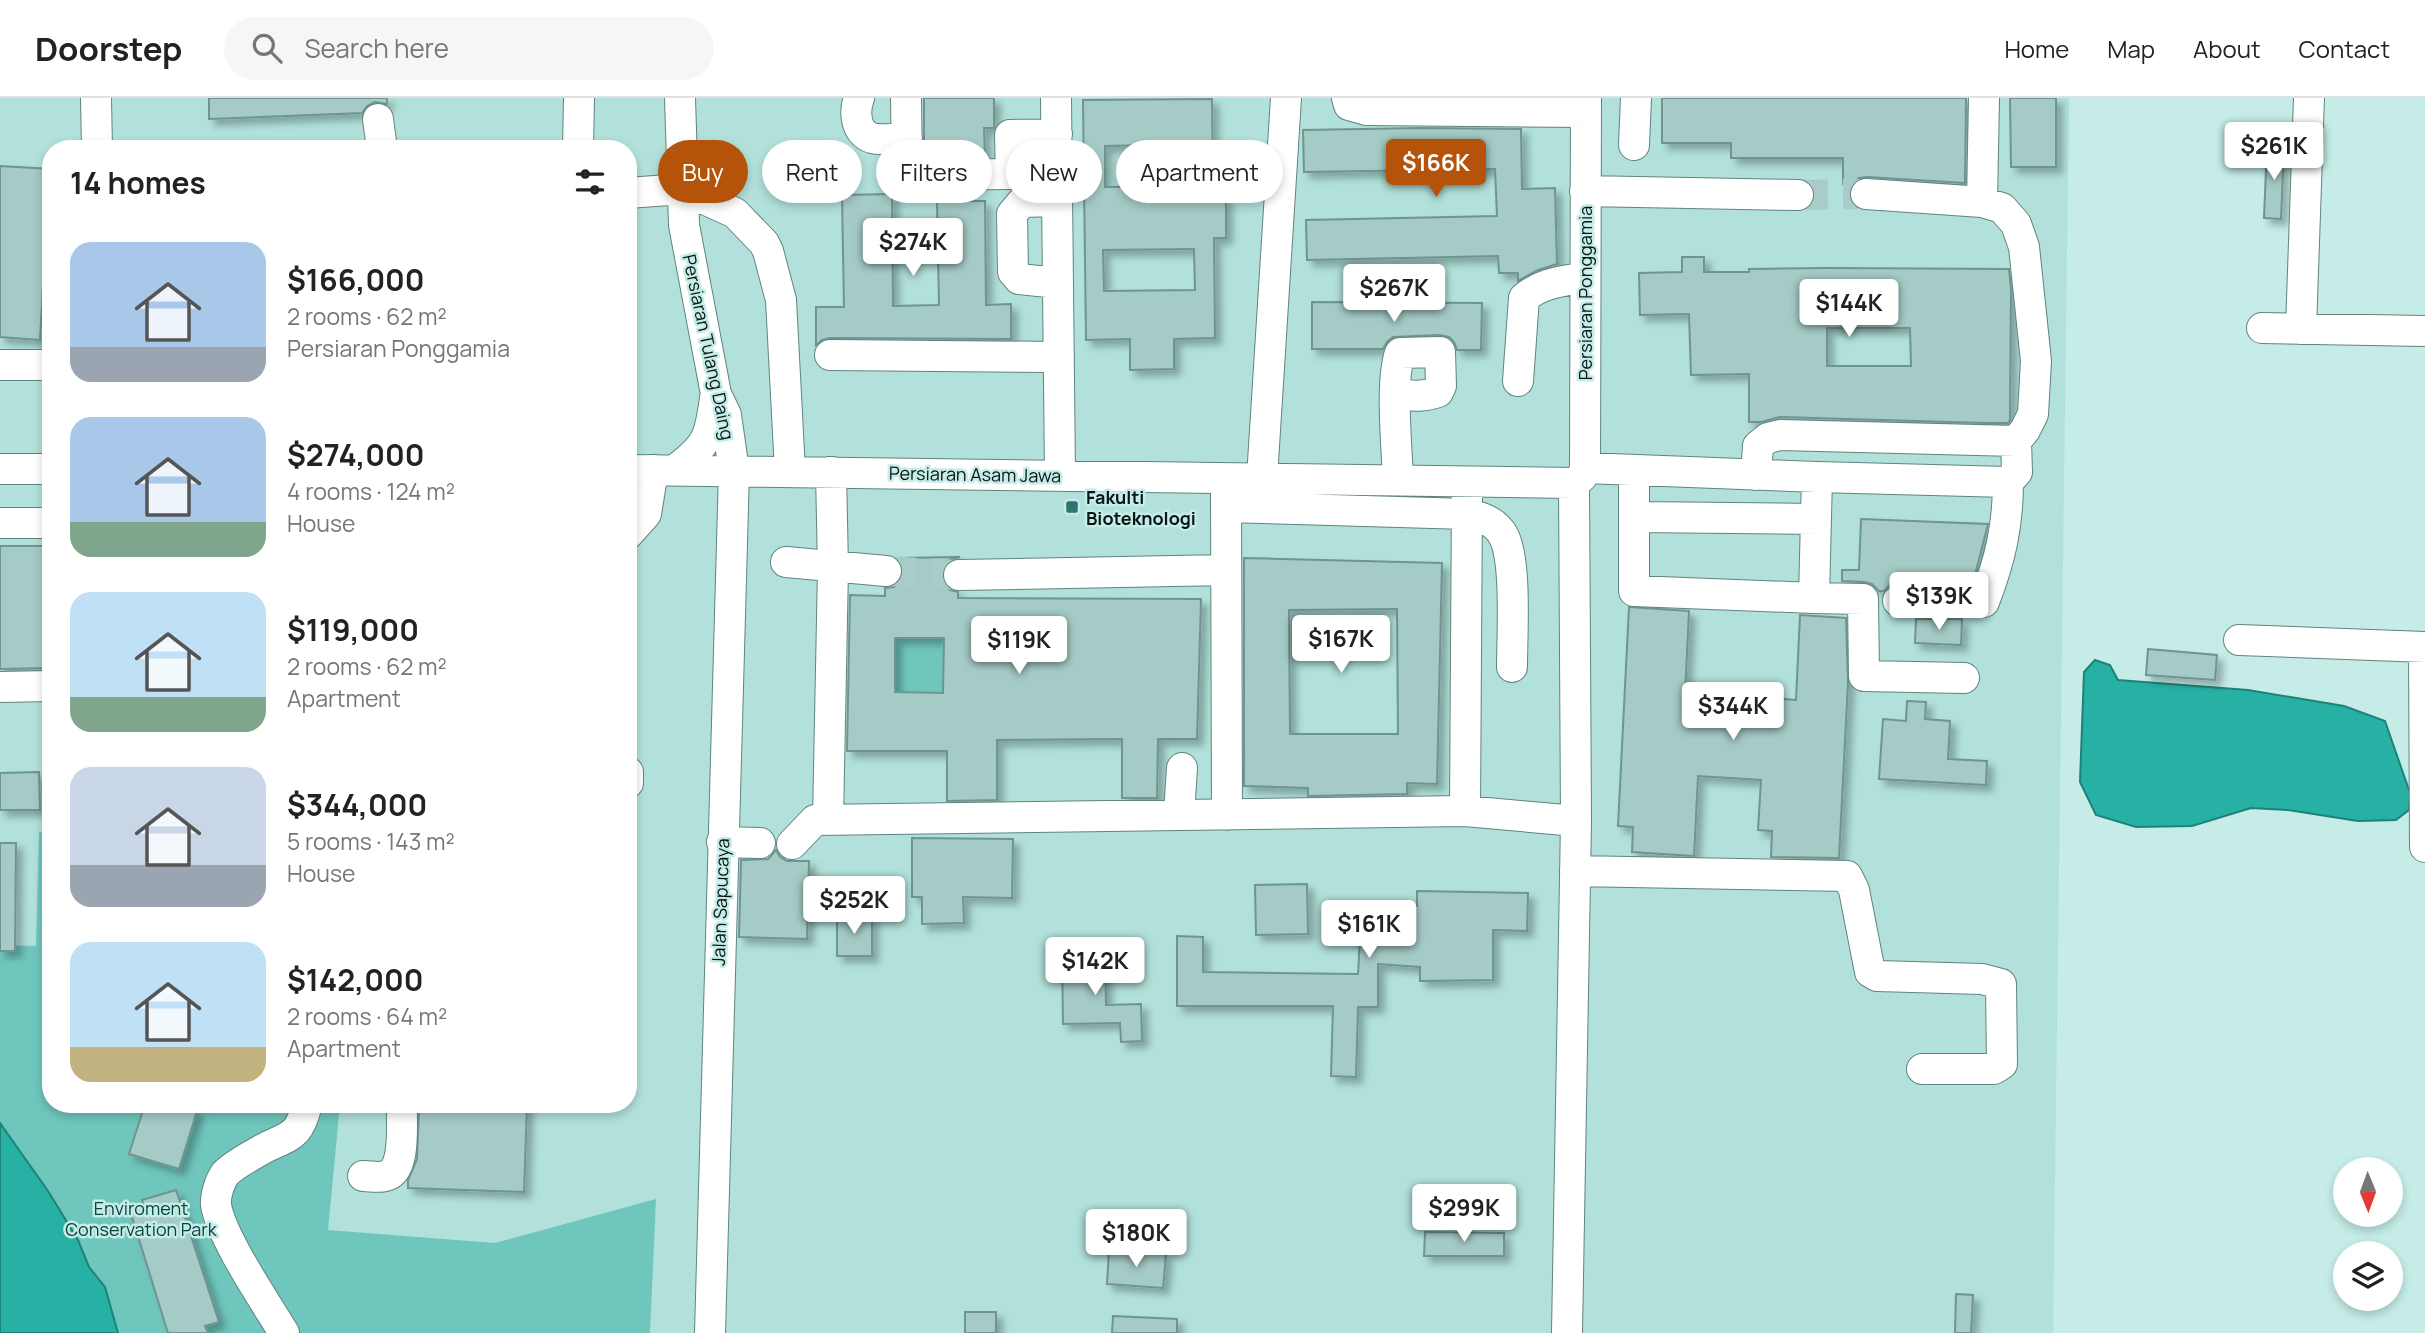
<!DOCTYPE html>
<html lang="en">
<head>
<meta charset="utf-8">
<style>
  :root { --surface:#fff; --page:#f6f6f6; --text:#222; --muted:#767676; --line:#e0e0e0; --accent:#b45309 }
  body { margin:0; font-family:Manrope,sans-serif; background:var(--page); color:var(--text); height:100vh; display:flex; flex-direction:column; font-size:26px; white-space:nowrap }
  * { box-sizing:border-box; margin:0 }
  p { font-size:23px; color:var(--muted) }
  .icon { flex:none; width:38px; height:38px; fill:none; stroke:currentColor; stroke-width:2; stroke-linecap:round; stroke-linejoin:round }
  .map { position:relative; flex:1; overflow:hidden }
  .sheet { position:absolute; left:42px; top:42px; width:595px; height:973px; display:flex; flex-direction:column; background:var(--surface); border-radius:28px; box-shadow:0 4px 10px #0003 }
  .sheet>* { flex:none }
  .top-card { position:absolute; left:658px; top:42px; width:665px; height:63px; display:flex; gap:14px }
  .needle { width:46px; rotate:179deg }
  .tools { position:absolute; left:2333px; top:1059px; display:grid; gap:14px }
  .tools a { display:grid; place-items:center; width:70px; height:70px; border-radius:50%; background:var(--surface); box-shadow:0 4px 10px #0003; font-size:35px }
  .price { position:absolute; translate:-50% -60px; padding:0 16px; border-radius:7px; background:#fff; color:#222; font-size:23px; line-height:46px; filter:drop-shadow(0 2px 4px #0008) }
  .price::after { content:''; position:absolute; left:50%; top:42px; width:21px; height:16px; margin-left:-10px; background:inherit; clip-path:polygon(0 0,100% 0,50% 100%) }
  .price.selected { background:var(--accent); color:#fff }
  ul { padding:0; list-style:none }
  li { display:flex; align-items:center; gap:21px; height:175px; padding:0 28px }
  li span { display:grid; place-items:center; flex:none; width:196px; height:140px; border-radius:21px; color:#555 }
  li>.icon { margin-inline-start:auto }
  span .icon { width:84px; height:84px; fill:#fffc; stroke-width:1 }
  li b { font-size:30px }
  h2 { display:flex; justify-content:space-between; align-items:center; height:84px; padding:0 28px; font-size:30px }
  .pill { padding:0 24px; border-radius:32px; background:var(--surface); box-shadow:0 4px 10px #0003; font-size:24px; line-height:63px }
  .pill.selected { background:var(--accent); color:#fff }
  header { display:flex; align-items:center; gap:42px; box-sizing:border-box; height:98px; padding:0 35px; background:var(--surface); border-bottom:2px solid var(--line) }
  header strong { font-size:33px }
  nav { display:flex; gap:38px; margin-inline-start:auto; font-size:24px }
  .search { width:490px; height:63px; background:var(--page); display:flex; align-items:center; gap:18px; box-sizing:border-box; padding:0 24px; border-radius:38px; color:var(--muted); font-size:26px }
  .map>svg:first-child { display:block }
  .built { fill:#b1e1da; fill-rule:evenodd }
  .green { fill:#6fc6bd }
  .water { fill:#27b0a4; stroke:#1e8279; stroke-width:2 }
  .building { fill:#a5cbc6; stroke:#709490; stroke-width:2; fill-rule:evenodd; filter:url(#shadow) }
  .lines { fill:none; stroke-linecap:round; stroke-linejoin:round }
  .minor-tunnel { stroke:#a9ccc8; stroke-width:30; stroke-dasharray:30 15; stroke-linecap:butt }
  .minor-casing { stroke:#60847f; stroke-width:32 }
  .minor { stroke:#fff; stroke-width:30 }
  .poi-dot { fill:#2c746d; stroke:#c5ece7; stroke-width:2.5 }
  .labels { text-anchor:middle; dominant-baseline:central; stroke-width:5; stroke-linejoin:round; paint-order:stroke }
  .street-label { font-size:18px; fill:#081615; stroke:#c5ece7 }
  .poi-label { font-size:18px; font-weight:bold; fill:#081615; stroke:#c5ece7; text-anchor:start }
  .park-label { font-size:18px; fill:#08433e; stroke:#c5ece7 }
</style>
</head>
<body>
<header>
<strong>Doorstep</strong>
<div class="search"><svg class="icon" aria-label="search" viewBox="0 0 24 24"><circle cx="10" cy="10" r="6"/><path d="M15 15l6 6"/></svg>Search here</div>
<nav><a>Home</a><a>Map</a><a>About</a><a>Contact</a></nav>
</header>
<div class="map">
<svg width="2425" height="1235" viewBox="0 0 2425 1235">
  <defs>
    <filter id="shadow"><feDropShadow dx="6" dy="6" stdDeviation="3.5" flood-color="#0004"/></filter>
  </defs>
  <rect width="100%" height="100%" fill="#c5ece7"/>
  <!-- built -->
  <path class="built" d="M0 0H2069L2053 1235H0ZM51 51H628V1006H51Z"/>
  <!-- green -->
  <path class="green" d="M895 540H944L943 595 895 594Z
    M39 734H51V1006H340L328 1132 495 1145 656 1101 650 1235H0V847L36 848Z"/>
  <!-- water -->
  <path class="water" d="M2095 562 2110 567 2118 582 2248 592 2344 608 2385 623 2410 695 2409 712 2396 722 2358 723 2288 712 2251 710 2192 728 2136 729 2096 717 2080 684 2084 574Z
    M0 1025 48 1093 78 1142 89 1169 105 1189 118 1235H0Z"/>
  <!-- building -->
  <path class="building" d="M209 0H387V6L375 4 367 8 362 15 209 21Z
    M924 0H994V30H984L985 59H924Z
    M1662 0H1966L1965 85 1867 79 1859 80 1852 86H1843V60H1731V45H1662Z
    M2010 0H2056V69H2011Z
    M1212 1 1213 99H1226V140H1214L1215 240 1174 241V271L1130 272V241L1086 242 1083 2ZM1194 46 1195 88 1105 89V48ZM1194 151 1195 192 1104 193 1103 152Z
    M1421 30 1521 31 1522 91 1555 90 1557 166 1538 172 1518 183V175H1499L1498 158 1307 162 1306 122 1497 118 1495 71 1304 74 1303 32Z
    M2267 48H2284L2281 121 2264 120Z
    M0 68 51 71V99H48L40 242 0 239Z
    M892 96 893 208 939 207 937 103H985L986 207 1011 206V241L830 240 822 242 816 247V209H844L842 97Z
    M1682 159H1704V174H1749V171L1827 170 2009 171 2011 192 2010 322 2008 325H1985L1780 319 1761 324H1749V276L1691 277 1689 216 1640 217 1639 175 1682 174ZM1827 230H1910L1911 268H1827Z
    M1312 204 1482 205 1481 252H1457L1454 244 1449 239 1440 237 1393 239 1387 244 1383 251H1312Z
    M1861 421 1988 426 1975 477 1940 476V486H1898L1890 487 1884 493H1879L1872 486 1864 484 1842 483V472H1859Z
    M0 448H51V570L0 571Z
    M960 459 949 462 943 469 942 477 944 487 950 492 958 494V500L1201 501 1197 641H1158L1157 700H1122V641L997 642V702L947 703V653H847L850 497 885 498V490L894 489 900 484 903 475 902 466 897 460ZM895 540H944L943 595 895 594Z
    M1244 460 1442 465 1437 686 1407 685V696L1308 698V690L1244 688ZM1397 511 1398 636H1290L1289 512Z
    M1629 509 1689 513 1685 595 1711 598 1709 614 1755 617V599L1796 602 1800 517 1846 520 1848 584 1839 760 1771 759 1772 733 1758 732 1761 682 1698 678 1694 758 1632 754 1633 729 1618 728Z
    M1916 521H1962L1961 547 1915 545Z
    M2148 551 2217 557 2215 582 2146 577Z
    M1907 603 1926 604 1925 621 1950 623 1948 661 1987 663 1986 687 1879 681 1883 621 1906 623Z
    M39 674 40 712H0V675Z
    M912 740 1013 741 1012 800 963 799 964 825 922 826V799H912Z
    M0 745H16L15 853H0Z
    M776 752 780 759 787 763H809L807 841 739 839 741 762 768 761Z
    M1307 786 1308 836 1256 837 1255 787Z
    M1417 793 1528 795 1527 833 1493 832V882L1420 883V869L1378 866V909H1358L1356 979 1331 978 1333 908H1177V838L1203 839V874L1358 876 1360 841 1348 840 1351 804 1417 808Z
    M837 819H872V858H837Z
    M1105 855 1106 907 1141 906 1142 943 1121 944 1120 925 1063 926 1062 856Z
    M145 1006H176L197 1013 179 1071 129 1056Z
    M468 1006H527L524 1094 408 1090V1082L417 1061 419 1011 467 1012Z
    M176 1092 219 1224 205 1228 208 1235H168L129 1109 143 1105 142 1102Z
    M1425 1134 1504 1135V1158H1424Z
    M1109 1151 1166 1156 1163 1190 1107 1186Z
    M1956 1196 1973 1197 1971 1235H1955Z
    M965 1214H996V1235H965Z
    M1113 1218 1177 1221V1235H1112Z"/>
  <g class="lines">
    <!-- minor-tunnel -->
    <path class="minor-tunnel" d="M1798 97 1866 96
      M886 473 959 477"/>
    <defs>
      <path id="minor" d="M96 0 97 51
        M680 0 684 127 716 296 726 317 734 373 710 1235
        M859 0C854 13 855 35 872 40 881 43 896 40 907 40
        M906 0 907 77 1011 76 1010 37 1057 36
        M1056 0 1060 377
        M1347 0 1349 7 1367 12 1586 14
        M378 21 382 51
        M1634 47 1636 0
        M578 51 579 0
        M1585 93 1798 97
        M628 95 682 91 735 115 764 145 768 153 781 202 790 373
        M1057 103 1022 104 1012 116 1013 174 1019 181 1058 185
        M1982 104 1984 0
        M2262 230 2425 233
        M2301 231 2309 0
        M830 257 1059 259
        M0 267H51
        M1518 283 1524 200C1541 185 1563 183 1585 179
        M1396 295C1411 299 1424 299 1438 294L1441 288 1440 254 1400 255C1390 284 1397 350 1398 382
        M1585 370 1817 379 2008 384 2017 374 2016 343 2025 332 2033 316 2036 263 2024 149 2016 126 2002 110 1982 104 1866 96
        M0 371H51
        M676 371C708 347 710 338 715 300
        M628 372 1574 385
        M1634 372V493L1814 500 1817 379
        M1756 377 1758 348 1768 340 1780 337 2016 343
        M1262 380 1286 0
        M1575 384 1582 379 1585 370 1586 0
        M1226 390 1227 717
        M1226 409 1467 416C1481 419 1495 423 1503 437 1517 461 1512 538 1512 569
        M1635 419 1816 421
        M0 425H51
        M628 436 646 416 653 372
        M786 464 886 473
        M959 477 1226 472
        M1814 500 1863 501 1864 578 1964 580
        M1898 503 1984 504C2000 462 2008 429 2008 384
        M2239 542 2425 549
        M2424 549 2425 749
        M0 589 51 588
        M628 674V685
        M1465 713 1467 397
        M1179 716 1182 670
        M828 722 833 470 831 374
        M722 744 760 745
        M792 746 815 722 1465 713 1576 723
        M1575 773 1847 778 1854 792 1870 874 1877 878 1982 881 2001 886 2002 966 1994 971H1922
        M363 1078C370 1078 379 1080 385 1078 407 1074 401 1024 402 1006
        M284 1235C266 1205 221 1139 216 1107 215 1098 220 1083 225 1076 233 1067 251 1058 261 1052 289 1037 299 1041 307 1006
        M1567 1235 1576 723 1574 385"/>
    </defs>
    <!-- minor casing -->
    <use href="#minor" class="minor-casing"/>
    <!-- minor -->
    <use href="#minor" class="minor"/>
  </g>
  <!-- markers -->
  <rect class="poi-dot" x="1065" y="402" width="14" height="14" rx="3.5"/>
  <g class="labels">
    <!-- street labels -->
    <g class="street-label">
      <text transform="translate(1585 195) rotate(-90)">Persiaran Ponggamia</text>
      <text transform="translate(709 249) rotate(78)">Persiaran Tulang Daing</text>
      <text transform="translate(975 376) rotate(1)">Persiaran Asam Jawa</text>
      <text transform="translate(720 804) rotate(-88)">Jalan Sapucaya</text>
    </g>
    <!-- poi labels -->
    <g class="poi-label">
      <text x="1086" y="399">Fakulti<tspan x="1086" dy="21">Bioteknologi</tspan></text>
    </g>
    <!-- park labels -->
    <g class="park-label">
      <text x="141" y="1110">Enviroment<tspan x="141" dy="21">Conservation Park</tspan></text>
    </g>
  </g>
</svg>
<div class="tools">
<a><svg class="needle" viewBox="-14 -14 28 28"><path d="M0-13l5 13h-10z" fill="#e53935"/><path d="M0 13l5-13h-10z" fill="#767676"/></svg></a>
<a><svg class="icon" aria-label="layers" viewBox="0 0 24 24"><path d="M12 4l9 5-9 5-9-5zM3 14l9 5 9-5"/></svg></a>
</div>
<b class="price" style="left:2274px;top:84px">$261K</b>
<b class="price selected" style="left:1436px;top:101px">$166K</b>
<b class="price" style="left:913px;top:180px">$274K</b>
<b class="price" style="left:1394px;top:226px">$267K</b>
<b class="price" style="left:1849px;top:241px">$144K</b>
<b class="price" style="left:1939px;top:534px">$139K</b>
<b class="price" style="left:1341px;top:577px">$167K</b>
<b class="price" style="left:1019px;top:578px">$119K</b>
<b class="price" style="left:1733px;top:644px">$344K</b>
<b class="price" style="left:854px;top:838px">$252K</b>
<b class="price" style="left:1369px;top:862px">$161K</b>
<b class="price" style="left:1095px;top:899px">$142K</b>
<b class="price" style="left:1464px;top:1146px">$299K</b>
<b class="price" style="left:1136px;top:1171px">$180K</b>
<div class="top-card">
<a class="pill selected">Buy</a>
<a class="pill">Rent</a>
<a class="pill">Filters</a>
<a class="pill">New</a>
<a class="pill">Apartment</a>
</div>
<section class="sheet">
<h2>14 homes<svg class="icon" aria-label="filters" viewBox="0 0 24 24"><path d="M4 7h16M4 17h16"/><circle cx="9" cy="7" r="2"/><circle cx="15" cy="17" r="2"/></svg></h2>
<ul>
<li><span style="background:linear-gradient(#a9c7e8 75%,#9aa5b1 0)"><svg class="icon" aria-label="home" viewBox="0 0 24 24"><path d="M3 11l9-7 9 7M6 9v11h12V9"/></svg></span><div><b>$166,000</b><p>2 rooms · 62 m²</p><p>Persiaran Ponggamia</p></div></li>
<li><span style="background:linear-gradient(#a9c7e8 75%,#7fa58c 0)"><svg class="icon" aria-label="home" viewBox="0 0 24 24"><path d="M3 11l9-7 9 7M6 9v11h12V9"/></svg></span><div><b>$274,000</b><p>4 rooms · 124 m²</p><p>House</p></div></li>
<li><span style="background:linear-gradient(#bfe0f5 75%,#7fa58c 0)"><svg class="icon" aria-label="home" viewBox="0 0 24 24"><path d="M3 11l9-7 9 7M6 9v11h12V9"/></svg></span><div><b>$119,000</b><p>2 rooms · 62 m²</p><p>Apartment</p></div></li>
<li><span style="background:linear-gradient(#c9d6e8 70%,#9aa5b1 0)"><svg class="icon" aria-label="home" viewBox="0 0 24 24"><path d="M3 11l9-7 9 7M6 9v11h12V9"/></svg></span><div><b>$344,000</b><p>5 rooms · 143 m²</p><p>House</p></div></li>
<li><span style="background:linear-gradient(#bfe0f5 75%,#c2b280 0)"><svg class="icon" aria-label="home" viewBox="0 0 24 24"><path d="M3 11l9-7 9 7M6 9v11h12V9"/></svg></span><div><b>$142,000</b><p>2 rooms · 64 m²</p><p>Apartment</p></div></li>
</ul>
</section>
</div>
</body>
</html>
